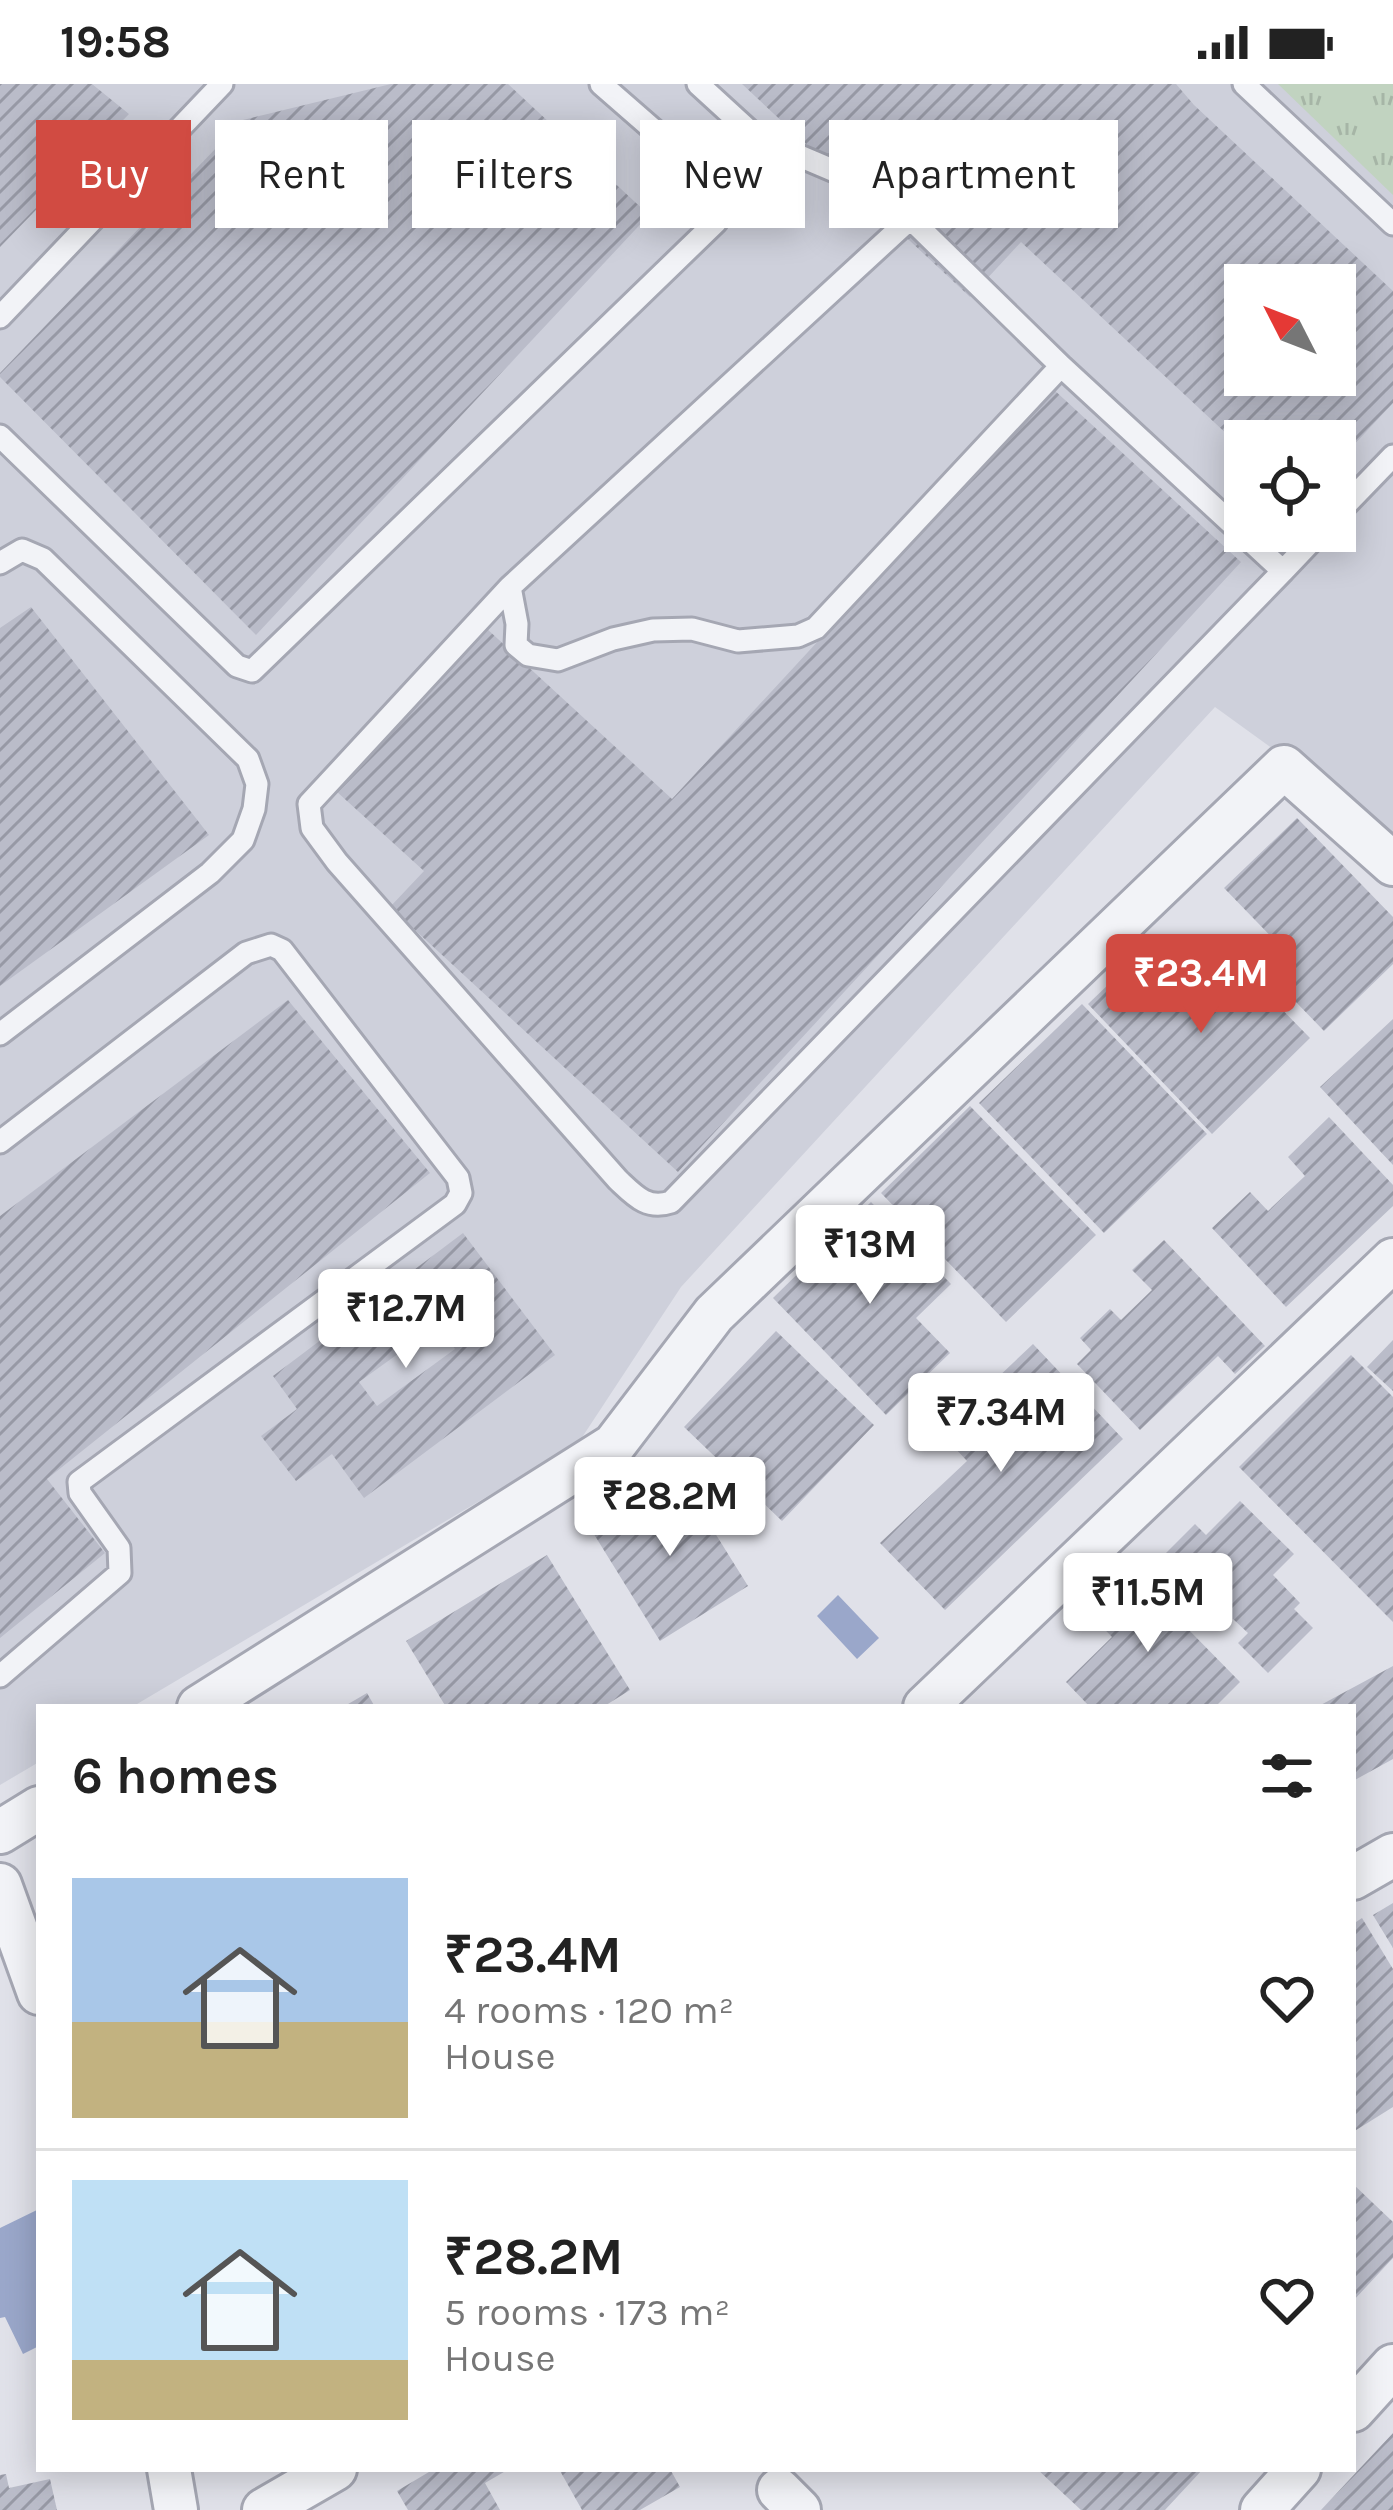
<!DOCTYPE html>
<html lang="en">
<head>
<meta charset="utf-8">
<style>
  :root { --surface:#fff; --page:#f2f2f2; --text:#222; --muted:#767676; --line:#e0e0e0; --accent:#d14b42 }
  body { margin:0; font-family:Karla,sans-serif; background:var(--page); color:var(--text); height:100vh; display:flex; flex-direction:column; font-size:45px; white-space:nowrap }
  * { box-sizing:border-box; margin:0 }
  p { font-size:39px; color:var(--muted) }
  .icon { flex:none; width:66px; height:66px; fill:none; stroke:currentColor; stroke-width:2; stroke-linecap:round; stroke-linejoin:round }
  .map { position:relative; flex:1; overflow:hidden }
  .sheet { position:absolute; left:36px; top:1620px; width:1320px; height:768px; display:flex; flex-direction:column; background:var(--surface); border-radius:0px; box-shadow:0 6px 30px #0003 }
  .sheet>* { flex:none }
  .guide { position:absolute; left:36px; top:36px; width:1323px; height:108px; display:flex; gap:24px }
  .needle { width:78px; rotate:312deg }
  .controls { position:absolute; left:1224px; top:180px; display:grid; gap:24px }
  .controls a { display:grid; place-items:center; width:132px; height:132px; border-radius:0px; background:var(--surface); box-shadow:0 6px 30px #0003; font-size:60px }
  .price { position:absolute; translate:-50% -102px; padding:0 27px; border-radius:12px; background:#fff; color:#222; font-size:39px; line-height:78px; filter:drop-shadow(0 3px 6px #0008) }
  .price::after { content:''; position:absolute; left:50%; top:72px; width:36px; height:27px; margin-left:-18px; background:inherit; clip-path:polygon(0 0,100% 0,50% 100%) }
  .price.on { background:var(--accent); color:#fff }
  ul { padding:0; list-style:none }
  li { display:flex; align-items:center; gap:36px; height:300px; padding:0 36px }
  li+li { border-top:3px solid var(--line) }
  li span { display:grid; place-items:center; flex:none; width:336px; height:240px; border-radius:0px; color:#555 }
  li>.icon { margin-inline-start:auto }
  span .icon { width:144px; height:144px; fill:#fffc; stroke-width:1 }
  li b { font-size:51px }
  h2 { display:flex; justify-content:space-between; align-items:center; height:144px; padding:0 36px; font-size:51px }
  .tag { padding:0 42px; border-radius:0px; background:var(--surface); box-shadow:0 6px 30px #0003; font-size:42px; line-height:108px }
  .tag.on { background:var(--accent); color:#fff }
  .status { display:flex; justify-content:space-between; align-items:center; height:84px; padding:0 60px; background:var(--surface); direction:ltr }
  .status svg { height:33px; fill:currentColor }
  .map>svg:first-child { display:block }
  .built { fill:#ced0db; fill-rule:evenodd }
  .park { fill:url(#park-tufts) }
  .water { fill:#9aa7ca }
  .building { fill:url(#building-hatch); fill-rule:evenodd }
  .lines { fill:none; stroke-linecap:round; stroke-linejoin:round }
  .lane-casing { stroke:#a5a7b3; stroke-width:27 }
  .street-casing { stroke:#a5a7b3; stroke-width:48 }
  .lane { stroke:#f2f3f7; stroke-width:21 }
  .street { stroke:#f2f3f7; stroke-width:42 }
</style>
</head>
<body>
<div class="status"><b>19:58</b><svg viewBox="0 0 49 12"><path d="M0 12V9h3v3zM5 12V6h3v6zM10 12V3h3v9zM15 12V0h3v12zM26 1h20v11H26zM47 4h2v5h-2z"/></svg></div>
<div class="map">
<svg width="1393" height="2426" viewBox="0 0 1393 2426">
  <defs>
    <pattern id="park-tufts" width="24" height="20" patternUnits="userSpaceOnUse" patternTransform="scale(3)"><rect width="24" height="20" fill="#c1d3c0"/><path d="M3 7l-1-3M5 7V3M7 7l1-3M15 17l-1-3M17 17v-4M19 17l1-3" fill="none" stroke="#a6b5a6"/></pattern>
    <pattern id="building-hatch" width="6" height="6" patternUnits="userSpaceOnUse" patternTransform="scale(3)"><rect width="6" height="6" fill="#babcc9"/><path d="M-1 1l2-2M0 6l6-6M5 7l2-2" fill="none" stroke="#9799a5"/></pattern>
  </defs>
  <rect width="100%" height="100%" fill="#e0e1e9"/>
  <!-- built -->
  <path class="built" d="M0 0H1393V752L1215 623 681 1203 579 1358 132 1623H39V1678L0 1701ZM1245 201H1335V291H1245ZM1245 357H1335V447H1245Z"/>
  <!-- park -->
  <path class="park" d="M1278 0H1393V111Z"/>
  <!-- water -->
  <path class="water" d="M838 1511 879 1554 857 1575 817 1532Z
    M39 2125V2262L23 2270 5 2233 0 2234V2144Z"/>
  <!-- building -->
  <path class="building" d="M0 0H92L129 30 0 163Z
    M391 0H508L649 131 256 551 0 293V289L243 36Z
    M742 0H1176L1194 21 1393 207V319L1335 381V357H1245V367L1021 158 970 213ZM1245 201H1335V291H1245Z
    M1052 304 1241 478 678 1088 390 823 424 787 336 707 486 544 672 715Z
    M31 523 209 751 0 902V544Z
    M1297 734 1393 833V880L1324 947 1265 886 1285 867 1224 804Z
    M1134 876 1157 901 1170 889 1186 906 1215 878 1242 906 1253 896 1310 954 1212 1050 1088 920Z
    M288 916 430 1089 47 1395 105 1469 0 1554V1132Z
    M1082 920 1207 1050 1104 1149 979 1019Z
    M1393 935V1081L1320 1003Z
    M970 1022 1096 1151 1006 1238 881 1109Z
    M1329 1033 1393 1101V1122L1286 1223 1212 1144 1250 1108 1268 1127 1305 1092 1288 1073Z
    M871 1118 951 1200 916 1234 950 1269 886 1331 773 1214Z
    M463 1149 555 1271 364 1414 332 1370 296 1397 261 1352 297 1325 273 1292ZM438 1241 455 1265 377 1322 359 1298Z
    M1164 1156 1265 1262 1235 1290 1218 1272 1140 1346 1077 1280 1091 1266 1080 1254 1110 1225 1121 1236 1152 1206 1132 1186Z
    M776 1247 874 1341 782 1437 684 1343Z
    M1393 1256V1307L1367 1283Z
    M1033 1260 1123 1355 945 1526 880 1459 967 1377 940 1348Z
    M1351 1271 1393 1313V1538L1239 1383Z
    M680 1393 748 1502 660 1557 592 1447Z
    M1240 1417 1294 1470 1273 1491 1300 1519 1294 1525 1313 1544 1268 1589 1238 1559 1248 1549 1233 1535 1223 1544 1157 1478 1195 1440 1206 1451Z
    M547 1471 630 1606 603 1623H446L406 1557Z
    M1127 1483 1240 1598 1215 1623H1090L1066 1598 1112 1553 1085 1525Z
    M1393 1582V1675L1353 1697V1623H1317Z
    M367 1609 375 1623H343Z
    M1393 1819V1864L1373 1831Z
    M1362 1834 1393 1885V2023L1353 2048V1840Z
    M1353 2100 1393 2138V2174L1353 2217Z
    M1393 2349V2426H1321Z
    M434 2385H509L485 2399 500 2426H408L397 2407Z
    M559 2385H670L680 2403 640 2426H582Z
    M1037 2385H1203L1165 2426H1081Z
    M6 2390 9 2404 50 2395 57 2426H0V2391Z"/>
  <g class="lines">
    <defs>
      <path id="lane" d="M1244 0 1393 140
        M910 135 510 503 517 540 516 561 528 571 558 576 613 555 653 546 692 545 738 557 798 552 816 544 1061 282
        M0 233 222 0
        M0 352 237 582 252 587 716 138 721 119 711 96 601 0
        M1335 432 1393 372
        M0 479 22 466 43 475 248 675 257 700 254 725 243 756 210 789 0 950
        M1283 487 1321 447
        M510 503 309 720 312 744 337 778 618 1096C635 1112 647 1126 671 1118L1283 487 1061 282 882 107 757 54 698 0
        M0 1058 246 869 271 861 282 866 458 1094 461 1109 455 1120 79 1398 80 1409 119 1464 120 1489 0 1592"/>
      <path id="street" d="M199 1623 614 1361 714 1230 1284 683 1393 780
        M925 1623 1393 1176
        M0 1748 39 1724
        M1353 1794 1393 1771
        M0 1801 39 1909
        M1353 2326 1393 2282
        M169 2385 176 2426
        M779 2406 799 2426
        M264 2426 335 2385
        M1262 2426 1299 2385"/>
    </defs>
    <!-- lane casing -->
    <use href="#lane" class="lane-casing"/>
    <!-- street casing -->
    <use href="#street" class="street-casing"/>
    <!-- lane -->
    <use href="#lane" class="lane"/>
    <!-- street -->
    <use href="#street" class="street"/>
  </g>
</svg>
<div class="controls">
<a><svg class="needle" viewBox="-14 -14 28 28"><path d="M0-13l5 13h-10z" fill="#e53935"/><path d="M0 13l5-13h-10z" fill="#767676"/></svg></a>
<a><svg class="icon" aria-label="locate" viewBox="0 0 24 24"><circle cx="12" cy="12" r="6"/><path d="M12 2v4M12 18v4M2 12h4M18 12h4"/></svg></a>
</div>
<b class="price on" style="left:1201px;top:952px">₹23.4M</b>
<b class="price" style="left:870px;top:1223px">₹13M</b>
<b class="price" style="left:406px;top:1287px">₹12.7M</b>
<b class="price" style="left:1001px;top:1391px">₹7.34M</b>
<b class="price" style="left:670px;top:1475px">₹28.2M</b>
<b class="price" style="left:1148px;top:1571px">₹11.5M</b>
<div class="guide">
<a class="tag on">Buy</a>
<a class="tag">Rent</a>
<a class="tag">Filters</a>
<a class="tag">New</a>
<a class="tag">Apartment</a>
</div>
<section class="sheet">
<h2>6 homes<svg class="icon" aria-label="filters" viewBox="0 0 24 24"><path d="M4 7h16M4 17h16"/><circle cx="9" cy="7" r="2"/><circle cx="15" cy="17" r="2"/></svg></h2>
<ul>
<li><span style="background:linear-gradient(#a9c7e8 60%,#c2b280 0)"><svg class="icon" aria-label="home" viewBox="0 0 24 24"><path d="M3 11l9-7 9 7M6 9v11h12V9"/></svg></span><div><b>₹23.4M</b><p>4 rooms · 120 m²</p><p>House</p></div><svg class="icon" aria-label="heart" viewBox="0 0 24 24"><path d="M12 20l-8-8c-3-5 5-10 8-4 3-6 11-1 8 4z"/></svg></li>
<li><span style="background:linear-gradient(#bfe0f5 75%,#c2b280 0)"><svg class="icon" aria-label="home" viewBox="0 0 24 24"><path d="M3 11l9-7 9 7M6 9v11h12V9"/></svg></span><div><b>₹28.2M</b><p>5 rooms · 173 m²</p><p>House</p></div><svg class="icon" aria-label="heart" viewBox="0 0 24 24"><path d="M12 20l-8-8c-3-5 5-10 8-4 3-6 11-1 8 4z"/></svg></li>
</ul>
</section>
</div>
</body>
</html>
